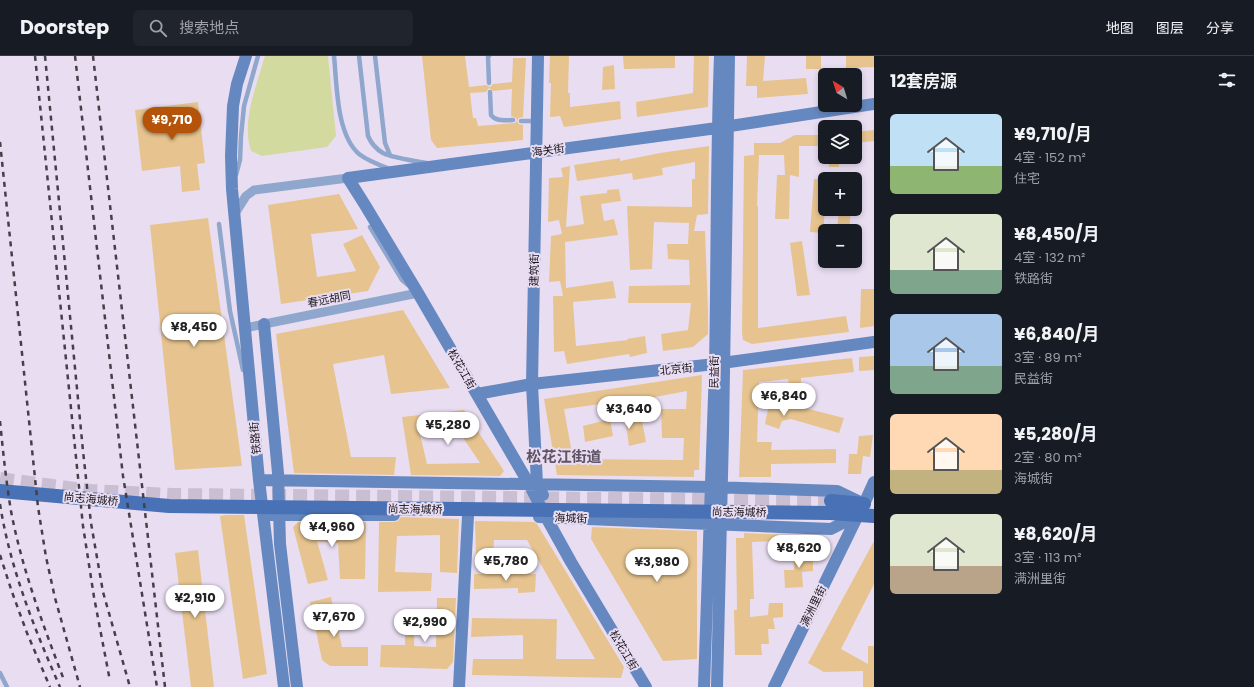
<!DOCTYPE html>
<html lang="zh">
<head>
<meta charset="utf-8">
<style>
  :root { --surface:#171b24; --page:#20242c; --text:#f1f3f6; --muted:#9ea1a6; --line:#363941; --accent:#b45309 }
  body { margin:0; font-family:Poppins,"Noto Sans SC",sans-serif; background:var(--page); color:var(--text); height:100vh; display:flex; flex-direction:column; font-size:15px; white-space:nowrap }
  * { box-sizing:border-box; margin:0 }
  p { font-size:13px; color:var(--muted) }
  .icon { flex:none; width:22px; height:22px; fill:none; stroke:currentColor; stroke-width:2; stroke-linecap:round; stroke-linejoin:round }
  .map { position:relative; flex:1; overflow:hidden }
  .drawer { display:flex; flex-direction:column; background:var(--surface); width:380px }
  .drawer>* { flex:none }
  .needle { width:26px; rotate:322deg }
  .tools { position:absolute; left:818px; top:12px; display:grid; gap:8px }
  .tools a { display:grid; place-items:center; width:44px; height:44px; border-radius:6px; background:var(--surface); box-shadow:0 2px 6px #0003; font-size:20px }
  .price { position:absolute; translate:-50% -34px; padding:0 9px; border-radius:14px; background:#fff; color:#222; font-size:13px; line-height:26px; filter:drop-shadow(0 1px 2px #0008) }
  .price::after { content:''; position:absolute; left:50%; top:24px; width:12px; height:9px; margin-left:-6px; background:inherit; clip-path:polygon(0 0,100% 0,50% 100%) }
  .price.selected { background:var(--accent); color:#fff }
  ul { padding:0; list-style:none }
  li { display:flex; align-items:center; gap:12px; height:100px; padding:0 16px }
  li span { display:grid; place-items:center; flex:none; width:112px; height:80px; border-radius:6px; color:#555 }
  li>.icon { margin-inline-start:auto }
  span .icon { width:48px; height:48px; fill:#fffc; stroke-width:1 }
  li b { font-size:17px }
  h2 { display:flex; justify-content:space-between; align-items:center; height:48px; padding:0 16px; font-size:17px }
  header { display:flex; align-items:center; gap:24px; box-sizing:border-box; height:56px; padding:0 20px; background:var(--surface); border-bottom:1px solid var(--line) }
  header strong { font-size:19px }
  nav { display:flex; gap:22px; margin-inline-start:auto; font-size:14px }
  .search { width:280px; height:36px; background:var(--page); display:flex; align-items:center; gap:10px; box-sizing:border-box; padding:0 14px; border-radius:6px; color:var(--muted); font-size:15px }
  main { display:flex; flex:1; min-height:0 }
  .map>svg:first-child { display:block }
  .green { fill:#d3daa0 }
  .building { fill:#e7c48f; fill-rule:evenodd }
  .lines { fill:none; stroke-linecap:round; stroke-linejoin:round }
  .primary-tunnel { stroke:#cabfd2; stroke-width:14; stroke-dasharray:14 7; stroke-linecap:butt }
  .lane { stroke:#8fa6cd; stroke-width:4.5 }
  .street { stroke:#8fa6cd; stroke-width:9 }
  .secondary { stroke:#6688c0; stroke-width:12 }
  .primary { stroke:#4871b6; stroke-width:14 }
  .rail { stroke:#453f49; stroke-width:2.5; stroke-dasharray:5 5; stroke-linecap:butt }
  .labels { text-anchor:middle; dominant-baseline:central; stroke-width:4; stroke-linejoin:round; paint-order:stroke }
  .street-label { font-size:11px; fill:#1a161d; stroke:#e9ddf2 }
  .district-label { font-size:15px; font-weight:bold; fill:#5d5365; stroke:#e9ddf2 }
</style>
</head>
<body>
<header>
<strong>Doorstep</strong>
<div class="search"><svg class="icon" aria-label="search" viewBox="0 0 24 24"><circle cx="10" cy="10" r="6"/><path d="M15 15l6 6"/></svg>搜索地点</div>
<nav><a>地图</a><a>图层</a><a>分享</a></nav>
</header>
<main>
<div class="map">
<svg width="874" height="631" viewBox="0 0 874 631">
  <rect width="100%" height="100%" fill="#e9ddf2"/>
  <!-- green -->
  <path class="green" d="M265 0H328L336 80 327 91 262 100 251 95C241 66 257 28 265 0Z"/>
  <!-- building -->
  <path class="building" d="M422 0H465L469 31 486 29 490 31 493 28 512 26 513 2H526L523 61 519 62 517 65 519 68 523 69V84L437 92 431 84ZM489 32 493 35 512 33 511 60 516 62 517 64 515 67 478 70 476 62H473L470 37 486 36Z
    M550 0H569L568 37H570V51L620 45 621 63 564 71 560 60 550 61 551 27H549Z
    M623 0H675V12L624 13Z
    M694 0H709L708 51 637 61 636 46 693 37Z
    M747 0H765L763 25 806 22 808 38 757 42V30H746Z
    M806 0H821V13H806Z
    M846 0H874V11L846 12Z
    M614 9 615 33 602 34 603 11Z
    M198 46 205 107 197 108 200 134 182 136 180 110 142 115 135 54Z
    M874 74V85L855 87V76Z
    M795 79H821L819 90H799V121L790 119 789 163H775L777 119H785L784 99H759L757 150H758V272L846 260 849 276 752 288 743 284 742 277 744 100 754 99V87H780Z
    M709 90 708 158 697 159 694 175H705L708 254V278L693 291 663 295 661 278 688 274 691 247H628L629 230 690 229 689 204 668 203 667 188H688L689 167 654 166 652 213 630 214 627 150 692 151V123H695V106L662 112 663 119 633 124 632 117 577 125 574 109 620 102V105L660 97Z
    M829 101H839V111H829Z
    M570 110 566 171 584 168 580 140 607 137V134L619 133 621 145 601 148 604 165 614 163 618 179 565 186 566 232 613 225 616 242 573 246 576 290 628 284 627 283 645 280 647 297 630 301 629 298 567 308 564 295 554 296 553 240H563L560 225 549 226 551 180 562 178 559 164 548 166 549 122 563 121 561 112Z
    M814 123H825V153L823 177 810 176Z
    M339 138 358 173 311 178 317 221 356 215 343 188 362 179 380 211 368 235 281 248 268 149Z
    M839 153H851L849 175H837Z
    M208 162 242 410 175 414 150 169Z
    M802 185 810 239 797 240 790 187Z
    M861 233H874V270L860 272Z
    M403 254 450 332 391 338 384 299 333 308 351 401H396L394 419 294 417 276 278Z
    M874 300V314L859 315V301Z
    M852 302 854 316 801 322V351L844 362 839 377 791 363 782 365 779 373 765 368 770 343 791 349 788 323 759 326 757 386H772L771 394 836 393V407L771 408V421H739L743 314Z
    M702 319 699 414H694V421L557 419 544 343ZM687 335 686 353H661L662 382H684L683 404 573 403 564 353 623 345V347Z
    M464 354 504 415 500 420 411 419 402 361ZM456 371 480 407 427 408 419 374Z
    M624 354H640L646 386 629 390Z
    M610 363 613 380 585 386 583 370Z
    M873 379 870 401 863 400 861 418H848L849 398H857L859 380Z
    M226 459H244L267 618 243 623 220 460Z
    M401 461 459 463 457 517 440 516V479L397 480 395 516 432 517 431 535 378 536 379 466H394L398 465Z
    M475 465 534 466 537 468 624 611 621 622 472 619 473 603H523V579L471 581 472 562 557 563 556 603H595L527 484H494L493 502H476Z
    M298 466H366L365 523H340L338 487 317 485 328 524 308 528 293 471Z
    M592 471 697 475V603L663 605 591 483Z
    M744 477 809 480 810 484 752 486 754 543H750V561L768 559 769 547H783V561L773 562 775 573H768L769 588H761L762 599H735L734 554H737L736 482H744Z
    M874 485V528L841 593 868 608V590H874V631H863V615L824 616 808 607Z
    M198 494 214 631H191L175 497Z
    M813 494V515L802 516 803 531 785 532 784 514H794V497Z
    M474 518H536L535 536 518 537V532L474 533Z
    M331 541 342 591H368V610H330L322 604 310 546Z
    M437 542H456L453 606 447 613 380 611 381 589H405V560H415L414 590 436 591Z"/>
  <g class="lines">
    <!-- primary-tunnel -->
    <path class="primary-tunnel" d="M0 423 91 435 172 439 831 445"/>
    <!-- lane -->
    <path class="lane" d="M334 0C337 28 336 78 359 98 368 105 379 109 390 113
      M359 0 368 80C371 87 376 93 383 97 393 102 415 105 427 107
      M375 0 385 87 390 99
      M489 0 488 1 489 27
      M490 36 491 59C496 66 505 64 513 64
      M521 65H536
      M236 119 240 104 241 80 244 50 258 0
      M219 168 230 255 243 314
      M370 171 402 224 408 229
      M0 617 7 631"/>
    <!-- street -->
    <path class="street" d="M234 159 246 140 254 134 348 122
      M245 272 418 237"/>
    <!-- secondary -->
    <path class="secondary" d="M246 0 237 28 233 50 231 100 232 133 259 424 284 631
      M538 0 532 328 537 428 543 439
      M264 268 278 417 280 488 297 631
      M477 338 532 328 715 308 874 286
      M259 424 712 431 837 435 864 448 874 426
      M264 459H394
      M539 461 831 473 858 459
      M459 631 468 460
      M646 631 571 506 546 461 529 428 418 237 365 149 348 122 717 72 874 48
      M704 631C707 524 712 418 715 311 717 207 716 104 720 0
      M717 631 723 378 729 0
      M774 631 858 459"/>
    <!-- primary -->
    <path class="primary" d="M0 435 169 450 830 457 874 460
      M831 445 864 448"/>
    <!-- rail -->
    <path class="rail" d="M35 0 83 470 94 541 110 625
      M45 0 83 395 91 467 103 536 130 631
      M75 0 123 420 157 631
      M93 0 165 631
      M0 86 38 451 46 501 55 542 80 631
      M0 365C3 395 6 425 11 455 22 513 43 569 64 624
      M0 448C10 512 34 572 60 631
      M0 499 12 536 27 577 50 631"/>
  </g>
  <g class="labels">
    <!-- street labels -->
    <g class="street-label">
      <text transform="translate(548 94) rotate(-8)">海关街</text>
      <text transform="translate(534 214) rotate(-89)">建筑街</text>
      <text transform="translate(329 243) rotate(-11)">春远胡同</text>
      <text transform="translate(462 313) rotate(60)">松花江街</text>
      <text transform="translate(676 313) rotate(-6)">北京街</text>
      <text transform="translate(714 316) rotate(-89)">民益街</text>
      <text transform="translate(255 382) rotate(-95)">铁路街</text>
      <text transform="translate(91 443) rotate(5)">尚志海城桥</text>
      <text transform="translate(415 453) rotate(1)">尚志海城桥</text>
      <text transform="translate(739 456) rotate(1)">尚志海城桥</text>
      <text transform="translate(571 462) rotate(2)">海城街</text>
      <text transform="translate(813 550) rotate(-64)">满洲里街</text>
      <text transform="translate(624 594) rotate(59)">松花江街</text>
    </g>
    <!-- district labels -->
    <g class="district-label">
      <text x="564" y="400">松花江街道</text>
    </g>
  </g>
</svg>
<div class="tools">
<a><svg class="needle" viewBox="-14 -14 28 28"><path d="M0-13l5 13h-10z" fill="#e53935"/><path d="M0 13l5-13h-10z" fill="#9ea1a6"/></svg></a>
<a><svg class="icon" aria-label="layers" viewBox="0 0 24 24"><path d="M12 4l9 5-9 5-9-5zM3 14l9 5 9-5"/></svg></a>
<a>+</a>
<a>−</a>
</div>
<b class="price selected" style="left:172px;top:85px">¥9,710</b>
<b class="price" style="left:194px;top:292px">¥8,450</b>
<b class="price" style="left:784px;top:361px">¥6,840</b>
<b class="price" style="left:629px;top:374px">¥3,640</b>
<b class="price" style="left:448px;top:390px">¥5,280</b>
<b class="price" style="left:332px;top:492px">¥4,960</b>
<b class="price" style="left:799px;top:513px">¥8,620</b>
<b class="price" style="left:506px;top:526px">¥5,780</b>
<b class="price" style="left:657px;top:527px">¥3,980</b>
<b class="price" style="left:195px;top:563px">¥2,910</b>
<b class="price" style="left:334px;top:582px">¥7,670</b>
<b class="price" style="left:425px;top:587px">¥2,990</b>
</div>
<section class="drawer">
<h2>12套房源<svg class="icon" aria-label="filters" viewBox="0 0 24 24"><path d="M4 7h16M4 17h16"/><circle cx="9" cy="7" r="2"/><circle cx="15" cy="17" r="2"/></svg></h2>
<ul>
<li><span style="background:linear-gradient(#bfe0f5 65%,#8fb573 0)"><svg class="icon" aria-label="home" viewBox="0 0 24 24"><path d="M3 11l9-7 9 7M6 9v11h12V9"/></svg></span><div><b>¥9,710/月</b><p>4室 · 152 m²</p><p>住宅</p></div></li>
<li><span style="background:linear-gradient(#dfe7d0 70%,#7fa58c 0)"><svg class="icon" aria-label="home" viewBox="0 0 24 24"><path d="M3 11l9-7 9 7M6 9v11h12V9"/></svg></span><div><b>¥8,450/月</b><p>4室 · 132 m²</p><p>铁路街</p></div></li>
<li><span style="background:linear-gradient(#a9c7e8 65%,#7fa58c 0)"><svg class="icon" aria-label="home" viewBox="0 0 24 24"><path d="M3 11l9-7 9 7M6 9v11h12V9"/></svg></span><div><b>¥6,840/月</b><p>3室 · 89 m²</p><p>民益街</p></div></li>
<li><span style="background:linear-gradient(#ffd9b3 70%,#c2b280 0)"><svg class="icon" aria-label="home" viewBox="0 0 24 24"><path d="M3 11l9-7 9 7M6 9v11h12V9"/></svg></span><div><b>¥5,280/月</b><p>2室 · 80 m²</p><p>海城街</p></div></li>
<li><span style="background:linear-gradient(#dfe7d0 65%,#b9a48a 0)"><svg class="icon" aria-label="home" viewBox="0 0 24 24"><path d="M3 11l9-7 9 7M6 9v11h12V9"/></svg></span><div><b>¥8,620/月</b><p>3室 · 113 m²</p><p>满洲里街</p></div></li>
</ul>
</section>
</main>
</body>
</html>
